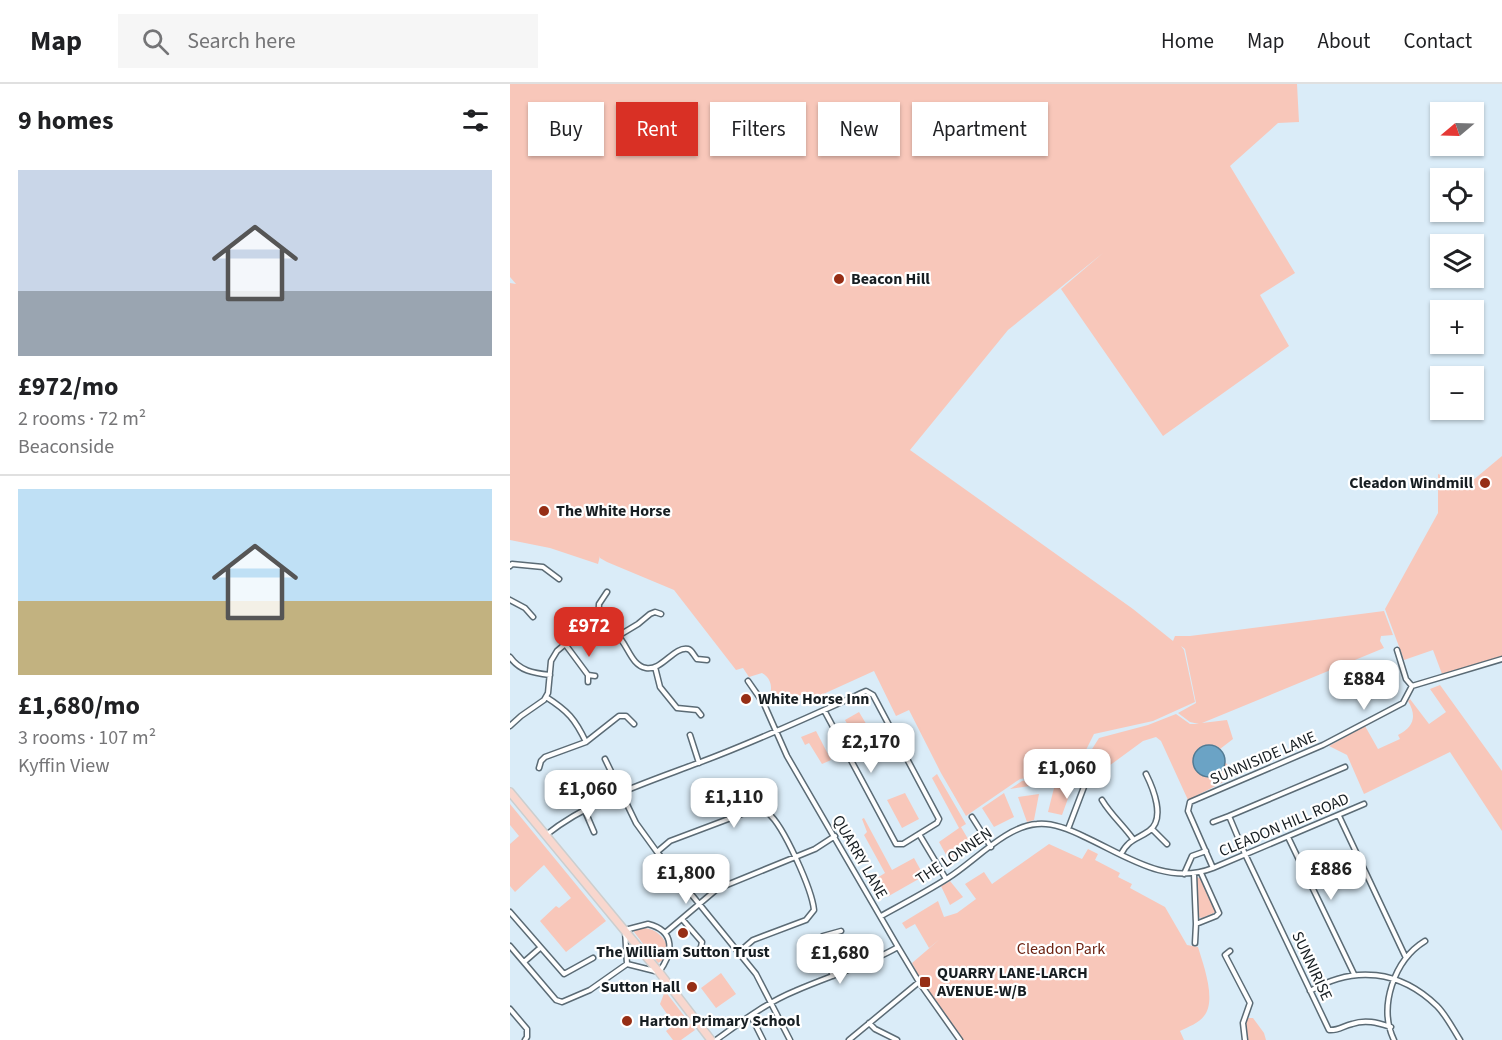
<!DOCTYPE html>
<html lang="en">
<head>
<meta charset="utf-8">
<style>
  :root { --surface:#fff; --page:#f6f6f6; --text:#202124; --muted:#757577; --line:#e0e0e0; --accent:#d93025 }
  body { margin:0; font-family:"Source Sans 3",sans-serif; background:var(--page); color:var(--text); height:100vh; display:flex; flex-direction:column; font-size:22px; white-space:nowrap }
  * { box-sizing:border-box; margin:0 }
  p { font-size:20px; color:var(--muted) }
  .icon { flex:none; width:33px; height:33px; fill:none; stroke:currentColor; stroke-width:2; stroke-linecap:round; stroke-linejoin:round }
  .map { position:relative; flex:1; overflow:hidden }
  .details { display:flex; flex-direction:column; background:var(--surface); width:510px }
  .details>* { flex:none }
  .top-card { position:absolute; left:18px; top:18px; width:570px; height:54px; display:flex; gap:12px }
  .needle { width:39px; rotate:251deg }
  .buttons { position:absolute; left:920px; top:18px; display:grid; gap:12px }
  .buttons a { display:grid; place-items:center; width:54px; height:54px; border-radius:0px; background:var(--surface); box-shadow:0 2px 4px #0004; font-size:30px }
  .price { position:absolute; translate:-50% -51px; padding:0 14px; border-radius:12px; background:#fff; color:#222; font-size:20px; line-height:39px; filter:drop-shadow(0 2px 3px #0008) }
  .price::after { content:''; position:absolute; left:50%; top:36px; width:18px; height:14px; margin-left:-9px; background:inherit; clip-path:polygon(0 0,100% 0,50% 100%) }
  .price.current { background:var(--accent); color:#fff }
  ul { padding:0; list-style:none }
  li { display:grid; align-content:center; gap:12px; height:318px; padding:0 18px }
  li+li { border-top:2px solid var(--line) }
  li span { display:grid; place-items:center; height:186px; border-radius:0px; color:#555 }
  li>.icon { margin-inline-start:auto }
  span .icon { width:108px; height:108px; fill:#fffc; stroke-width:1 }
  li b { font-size:26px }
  h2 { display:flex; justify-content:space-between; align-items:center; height:72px; padding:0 18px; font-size:26px }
  .tag { padding:0 21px; border-radius:0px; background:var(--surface); box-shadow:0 2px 4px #0004; font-size:21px; line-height:54px }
  .tag.current { background:var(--accent); color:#fff }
  header { display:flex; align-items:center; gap:36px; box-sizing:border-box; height:84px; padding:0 30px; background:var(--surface); border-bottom:2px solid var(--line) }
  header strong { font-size:28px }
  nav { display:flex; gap:33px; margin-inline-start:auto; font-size:21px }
  .search { width:420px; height:54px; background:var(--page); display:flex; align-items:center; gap:15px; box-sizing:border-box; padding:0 21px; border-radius:0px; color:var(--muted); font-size:22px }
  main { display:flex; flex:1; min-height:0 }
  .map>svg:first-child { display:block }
  .green { fill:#f8c7ba }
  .water { fill:#6ba3c5; stroke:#527b94; stroke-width:1.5 }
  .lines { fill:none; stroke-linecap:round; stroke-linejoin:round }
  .street-casing { stroke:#5b6b75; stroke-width:7 }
  .primary-casing { stroke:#cccece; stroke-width:10 }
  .street { stroke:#fff; stroke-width:4 }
  .primary { stroke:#f8d7ce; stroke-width:7 }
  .poi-dot { fill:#962e15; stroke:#fff; stroke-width:2 }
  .labels { text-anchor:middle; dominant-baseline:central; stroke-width:4.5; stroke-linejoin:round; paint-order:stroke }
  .poi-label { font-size:16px; font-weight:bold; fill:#171e22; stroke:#fff; text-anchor:start }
  .street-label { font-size:16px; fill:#171e22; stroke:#fff }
  .park-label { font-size:16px; fill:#6c2312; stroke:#fff }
</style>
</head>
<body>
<header>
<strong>Map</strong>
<div class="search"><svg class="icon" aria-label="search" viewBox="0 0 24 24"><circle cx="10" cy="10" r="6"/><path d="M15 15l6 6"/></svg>Search here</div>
<nav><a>Home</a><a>Map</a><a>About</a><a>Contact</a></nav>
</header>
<main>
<section class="details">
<h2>9 homes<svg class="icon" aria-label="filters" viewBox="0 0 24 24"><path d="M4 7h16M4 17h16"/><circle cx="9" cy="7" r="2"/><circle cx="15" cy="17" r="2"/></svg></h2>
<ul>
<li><span style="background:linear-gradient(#c9d6e8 65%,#9aa5b1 0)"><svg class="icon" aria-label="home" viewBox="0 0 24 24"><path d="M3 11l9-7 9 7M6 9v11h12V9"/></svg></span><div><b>£972/mo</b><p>2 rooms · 72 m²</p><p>Beaconside</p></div></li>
<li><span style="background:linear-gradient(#bfe0f5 60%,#c2b280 0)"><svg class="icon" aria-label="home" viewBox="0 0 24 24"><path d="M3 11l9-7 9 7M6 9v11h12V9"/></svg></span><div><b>£1,680/mo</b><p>3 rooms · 107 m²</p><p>Kyffin View</p></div></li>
</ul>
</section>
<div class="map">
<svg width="992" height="956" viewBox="0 0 992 956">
  <rect width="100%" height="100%" fill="#daecf8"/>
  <!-- green -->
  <path class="green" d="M0 0H787L789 38 768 39 720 82 785 189 750 211 779 262 653 352 551 205 593 169 498 246 400 366 623 525 663 557 665 552H680L874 527 883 551 871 552 870 557 874 564 692 639 717 636 723 655 710 665 707 662 690 690 695 692H704L715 681V678L727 691 678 716 651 657 646 653 633 657 588 690 572 681 589 654 638 641 666 630 680 640H689L680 638 668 629 686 619 675 565 671 562 674 566 685 618 643 637 584 650 562 694 534 691 510 695 456 732 431 689 399 626 386 632 364 587 298 617 293 610 264 622 260 613C262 603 262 595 252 589L239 593 233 584 226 586 164 506 97 478 90 474V472L88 480 40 464 0 456V199L6 200 0 193Z
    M992 372V572L932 590 923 566 894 576 875 525 928 429V390L956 402Z
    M930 601 992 687V747L940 668 854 710 837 671 819 662 855 642 868 665 890 655 888 651C904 643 907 632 898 617L900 615 919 640 936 628 920 605Z
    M349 628 364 653 349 661 335 636Z
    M306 647 321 676 312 680 299 659 295 661 291 653Z
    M74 689 81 707 46 722 36 701Z
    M427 690 456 740 451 743 461 760 439 776 429 758 449 744 422 694Z
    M535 693 564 698 552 731 538 728 544 704 534 700 500 705 512 697Z
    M395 709 409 735 392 744 377 716Z
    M494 709 504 733 484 743 472 724Z
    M529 710 524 736 517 738 508 713Z
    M0 720 96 837 56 868 30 837 46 822 49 824 61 814 34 781 5 808 0 802V760L9 752 0 741Z
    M354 734 382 786 404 774 414 792 377 813 367 794 375 789 354 751 357 748 352 735Z
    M539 760 572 775 578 765 588 770 585 776 610 789 608 793 622 800 620 804 655 823 677 861 688 863C693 880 707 916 694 932 689 939 678 943 670 947L674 956H453L411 897 402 879 430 855 419 864 405 840 396 845 392 839 428 817 434 833 447 829 466 815 455 800 474 788 482 800Z
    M686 793 690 794 706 828 692 834 687 833 686 829Z
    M440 797 453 813 440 821 431 802Z
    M134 844C153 845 168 870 148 879L124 848 125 845Z
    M211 889 226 910 206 924 191 904Z
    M155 907 185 946 171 956H163L156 947 164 940 150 920Z
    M738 934H743L754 949 756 956H737L735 941Z"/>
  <!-- water -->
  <path class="water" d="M683 677a16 16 0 1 1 32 0a16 16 0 1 1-32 0Z"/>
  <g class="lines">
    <defs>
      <path id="street" d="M0 482 2 480 33 483 49 495
        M0 516 15 524 23 533
        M88 540 89 520 97 508
        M108 552 128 540 140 530 145 528 151 530
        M55 560 78 591V598
        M887 566 896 595 902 602
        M0 573C10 587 23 589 40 591
        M145 583 150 603 167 624 187 626 191 631
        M78 591 85 592
        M238 597 254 620 277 672 388 863 409 898 450 956
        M36 613C58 627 65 635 76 658
        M0 642 11 632 34 616 38 609 41 577 47 567 80 539C119 540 114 580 136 584 152 587 164 562 178 565 182 566 184 572 187 575L197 576
        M180 651 189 679
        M95 675 126 739 147 768 246 890 280 956
        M835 683 719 732 735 770 819 946C828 947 833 942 842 940 856 935 868 939 881 943
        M29 684 31 677 35 673 76 658 109 632H116L124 640
        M592 716C601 731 613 741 623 755
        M75 727 84 748
        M829 732 896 874
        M462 733 481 763
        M703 738 719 732
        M558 745 577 695
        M642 745 657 760
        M409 750 436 795
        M36 751C78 717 138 698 188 679 245 658 301 632 356 607L363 611 429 735 427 739 393 760H386L314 626
        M778 753 844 890
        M147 768 160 757 245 725C250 725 254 726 258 729 274 742 302 806 304 826L296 836 243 856 228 869
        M611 770C619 755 626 756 639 747 656 735 643 704 636 690
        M703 784 678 727 680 718 813 661 893 619 902 602 992 575
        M674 790 682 772 696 767
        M684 790 686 840 706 832 709 829 691 789
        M0 828 54 890 83 874
        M371 832C393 820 416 808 438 794 464 778 496 742 527 740 543 738 561 746 575 753 616 772 657 802 703 784L854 720
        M172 835 192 858 191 863 187 868
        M138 840C166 847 163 869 149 888L117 880 115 846Z
        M155 849 207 805 305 765 325 752
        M685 859 686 840
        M0 862 46 916 52 918 80 906 117 880
        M720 867 715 871 740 919 733 939 735 956
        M14 878 30 864
        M323 892 315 871 307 865 306 859 313 852 331 847
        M800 907C844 881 890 886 927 922 936 931 943 945 950 956
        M0 925 17 945V953L15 956
        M241 932 253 956
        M359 939 365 945 387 956
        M206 956C231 938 256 919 285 907 319 892 355 882 388 863
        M339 956 409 898
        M884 956C868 923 884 876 915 857"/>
      <path id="primary" d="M0 708 149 888 201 956"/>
    </defs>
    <!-- street casing -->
    <use href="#street" class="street-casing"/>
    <!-- primary casing -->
    <use href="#primary" class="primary-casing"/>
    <!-- street -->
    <use href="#street" class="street"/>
    <!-- primary -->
    <use href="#primary" class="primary"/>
  </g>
  <!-- markers -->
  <g class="poi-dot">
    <circle cx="329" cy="195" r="6"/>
    <circle cx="975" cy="399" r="6"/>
    <circle cx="34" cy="427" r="6"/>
    <circle cx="236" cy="615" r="6"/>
    <circle cx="173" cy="849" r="6"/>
    <rect x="409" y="892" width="12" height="12" rx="3"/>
    <circle cx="182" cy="903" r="6"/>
    <circle cx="117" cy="937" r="6"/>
  </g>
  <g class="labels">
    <!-- poi labels -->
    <g class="poi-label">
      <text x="341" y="195">Beacon Hill</text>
      <text x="963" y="399" text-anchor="end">Cleadon Windmill</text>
      <text x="46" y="427">The White Horse</text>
      <text x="248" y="615">White Horse Inn</text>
      <text x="173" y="868" text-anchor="middle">The William Sutton Trust</text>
      <text x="427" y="889">QUARRY LANE-LARCH<tspan x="427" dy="18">AVENUE-W/B</tspan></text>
      <text x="170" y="903" text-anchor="end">Sutton Hall</text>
      <text x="129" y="937">Harton Primary School</text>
    </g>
    <!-- street labels -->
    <g class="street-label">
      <text transform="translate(753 674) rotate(-23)">SUNNISIDE LANE</text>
      <text transform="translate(774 741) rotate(-23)">CLEADON HILL ROAD</text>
      <text transform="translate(444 772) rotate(-34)">THE LONNEN</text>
      <text transform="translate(350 773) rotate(60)">QUARRY LANE</text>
      <text transform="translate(802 882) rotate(65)">SUNNIRISE</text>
    </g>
    <!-- park labels -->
    <g class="park-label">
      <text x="551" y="865">Cleadon Park</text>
    </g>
  </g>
</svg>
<div class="buttons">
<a><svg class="needle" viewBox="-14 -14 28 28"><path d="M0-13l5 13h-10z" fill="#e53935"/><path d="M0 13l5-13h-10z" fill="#757577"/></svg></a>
<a><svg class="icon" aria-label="locate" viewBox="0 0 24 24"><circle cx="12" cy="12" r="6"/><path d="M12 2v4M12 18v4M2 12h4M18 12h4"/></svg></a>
<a><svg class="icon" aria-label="layers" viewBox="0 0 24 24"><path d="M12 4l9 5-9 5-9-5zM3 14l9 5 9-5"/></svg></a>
<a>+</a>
<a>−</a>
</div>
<b class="price current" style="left:79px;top:574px">£972</b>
<b class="price" style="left:854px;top:627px">£884</b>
<b class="price" style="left:361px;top:690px">£2,170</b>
<b class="price" style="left:557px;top:716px">£1,060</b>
<b class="price" style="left:78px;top:737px">£1,060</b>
<b class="price" style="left:224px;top:745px">£1,110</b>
<b class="price" style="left:821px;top:817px">£886</b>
<b class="price" style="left:176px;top:821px">£1,800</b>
<b class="price" style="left:330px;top:901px">£1,680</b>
<div class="top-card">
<a class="tag">Buy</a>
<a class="tag current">Rent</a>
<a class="tag">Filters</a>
<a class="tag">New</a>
<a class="tag">Apartment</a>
</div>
</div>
</main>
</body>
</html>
